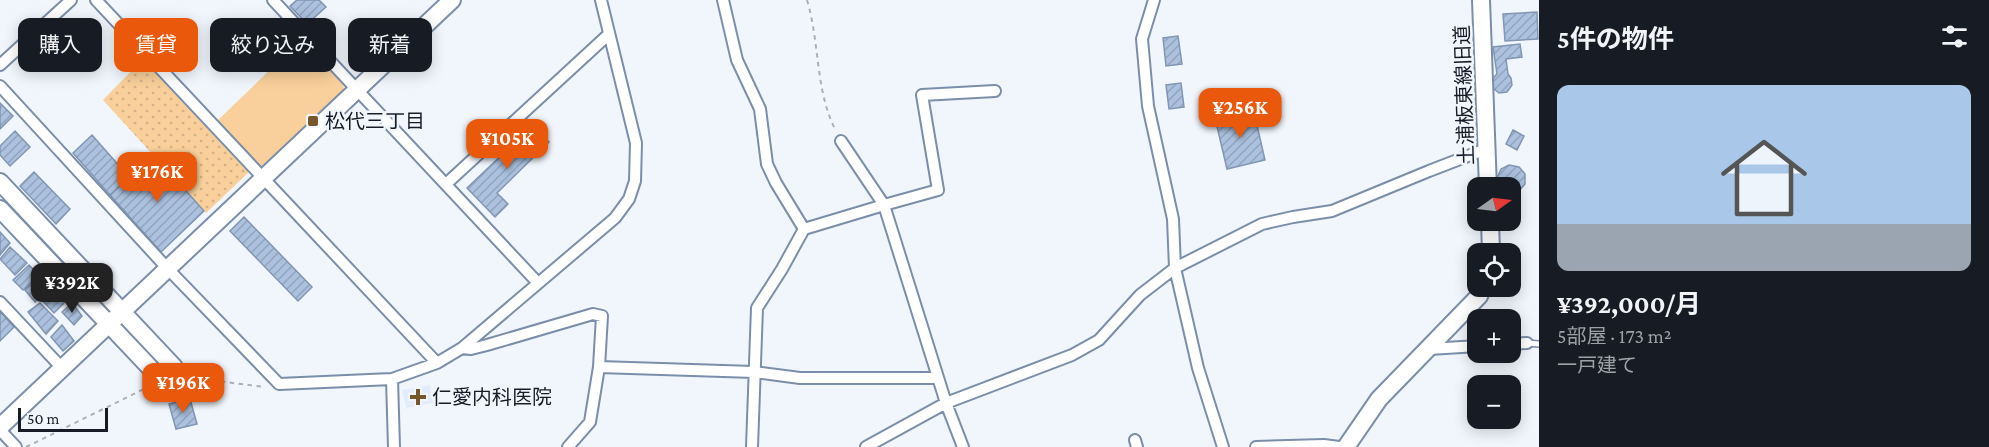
<!DOCTYPE html>
<html lang="ja">
<head>
<meta charset="utf-8">
<style>
  :root { --surface:#171b24; --page:#242831; --text:#f1f3f6; --muted:#9ea1a6; --accent:#ea580c }
  body { margin:0; font-family:"Crimson Pro","Noto Sans JP",serif; background:var(--page); color:var(--text); height:100vh; display:flex; flex-direction:column; font-size:22px; white-space:nowrap }
  * { box-sizing:border-box; margin:0 }
  p { font-size:20px; color:var(--muted) }
  .icon { flex:none; width:33px; height:33px; fill:none; stroke:currentColor; stroke-width:2; stroke-linecap:round; stroke-linejoin:round }
  .map { position:relative; flex:1; overflow:hidden }
  .details { display:flex; flex-direction:column; background:var(--surface); width:450px }
  .details>* { flex:none }
  .hud { position:absolute; left:18px; top:18px; width:570px; height:54px; display:flex; gap:12px }
  .needle { width:39px; rotate:76deg }
  .fabs { position:absolute; left:1467px; top:177px; display:grid; gap:12px }
  .fabs a { display:grid; place-items:center; width:54px; height:54px; border-radius:12px; background:var(--surface); box-shadow:0 3px 15px #0003; font-size:30px }
  .scale { position:absolute; left:18px; bottom:15px; width:90px; box-sizing:border-box; padding-left:6px; border:3px solid #151c27; border-top:0; font-size:16px; line-height:21px; white-space:nowrap; color:#151c27; -webkit-text-stroke:4px #f1f6fc; paint-order:stroke }
  .price { position:absolute; translate:-50% -51px; padding:0 14px; border-radius:12px; background:var(--accent); color:#fff; font-size:20px; line-height:39px; filter:drop-shadow(0 2px 3px #0008) }
  .price::after { content:''; position:absolute; left:50%; top:36px; width:18px; height:14px; margin-left:-9px; background:inherit; clip-path:polygon(0 0,100% 0,50% 100%) }
  .price.on { background:#222; color:#fff }
  ul { padding:0; list-style:none }
  li { display:grid; align-content:center; gap:12px; height:318px; padding:0 18px }
  li span { display:grid; place-items:center; height:186px; border-radius:12px; color:#555 }
  li>.icon { margin-inline-start:auto }
  span .icon { width:108px; height:108px; fill:#fffc; stroke-width:1 }
  li b { font-size:26px }
  h2 { display:flex; justify-content:space-between; align-items:center; height:72px; padding:0 18px; font-size:26px }
  .chip { padding:0 21px; border-radius:12px; background:var(--surface); box-shadow:0 3px 15px #0003; font-size:21px; line-height:54px }
  .chip.on { background:var(--accent); color:#fff }
  main { display:flex; flex:1; min-height:0 }
  .map>svg:first-child { display:block }
  .built { fill:#e2ecfb }
  .grass { fill:url(#grass-dots) }
  .green { fill:#f9d09b }
  .building { fill:url(#building-hatch); stroke:#8196b2; stroke-width:1.5 }
  .lines { fill:none; stroke-linecap:round; stroke-linejoin:round }
  .lane-casing { stroke:#7a8eaa; stroke-width:8 }
  .street-casing { stroke:#7a8eaa; stroke-width:14 }
  .secondary-casing { stroke:#7a8eaa; stroke-width:20 }
  .path { stroke:#abb0b8; stroke-width:2; stroke-dasharray:4.5 4.5; stroke-linecap:butt }
  .lane { stroke:#fff; stroke-width:5 }
  .street { stroke:#fff; stroke-width:10 }
  .secondary { stroke:#fff; stroke-width:16 }
  .poi-dot { fill:#76572c; stroke:#f1f6fc; stroke-width:2 }
  .labels { text-anchor:middle; dominant-baseline:central; stroke-width:5; stroke-linejoin:round; paint-order:stroke }
  .street-label { font-size:20px; fill:#151c27; stroke:#f1f6fc }
  .poi-label { font-size:20px; fill:#151c27; stroke:#f1f6fc; text-anchor:start }
</style>
</head>
<body>
<main>
<div class="map">
<svg width="1539" height="447" viewBox="0 0 1539 447">
  <defs>
    <pattern id="grass-dots" width="8" height="8" patternUnits="userSpaceOnUse" patternTransform="scale(1.5)"><rect width="8" height="8" fill="#f9d09b"/><path d="M2 2h.1M6 6h.1" fill="none" stroke="#d5b286" stroke-width="1.8" stroke-linecap="round"/></pattern>
    <pattern id="building-hatch" width="6" height="6" patternUnits="userSpaceOnUse" patternTransform="scale(1.5)"><rect width="6" height="6" fill="#abc1de"/><path d="M-1 1l2-2M0 6l6-6M5 7l2-2" fill="none" stroke="#92a5be"/></pattern>
  </defs>
  <rect width="100%" height="100%" fill="#f1f6fc"/>
  <!-- built -->
  <path class="built" d="M430 385 433 403 406 408 402 390Z"/>
  <!-- grass -->
  <path class="grass" d="M145 57 250 171 206 213 103 100Z"/>
  <!-- green -->
  <path class="green" d="M302 39 343 84 344 90 267 165 260 166 217 121Z"/>
  <!-- building -->
  <path class="building" d="M297 0H319L326 7 307 24 290 6Z
    M1537 12 1538 39 1505 41 1503 14Z
    M1178 36 1182 64 1166 66 1163 38Z
    M1520 44 1522 57 1506 59 1508 74 1511 78 1512 85 1507 92 1499 93 1493 88 1492 84 1494 77 1497 74 1493 47Z
    M1181 83 1184 107 1169 109 1166 85Z
    M0 103 13 116 0 129Z
    M1253 108 1265 160 1227 169 1215 118Z
    M533 125 549 142 497 193 508 204 495 217 467 188Z
    M1513 130 1524 136 1517 150 1506 144Z
    M15 131 30 147 10 166 0 155V146Z
    M92 135 129 177 110 195 73 153Z
    M153 154 204 211 161 252 110 195Z
    M1509 165 1519 167 1525 174V184L1518 192 1513 193H1510V188H1500L1497 178 1501 169Z
    M34 172 70 209 56 224 20 186Z
    M244 217 312 287 298 301 230 231Z
    M0 232 10 243 0 255Z
    M10 247 27 263 15 275 0 259Z
    M29 265 39 275 23 290 13 280Z
    M44 274 53 285 35 302 25 290 34 282 40 287 44 283 39 278Z
    M54 287 66 301 54 313 41 299Z
    M40 303 58 321 46 334 28 312Z
    M72 303 82 316 74 325 62 312Z
    M0 311 14 327 0 341Z
    M62 325 74 341 63 351 51 337Z
    M190 399 197 424 176 429 169 404Z"/>
  <g class="lines">
    <defs>
      <path id="lane" d="M1527 343 1539 344"/>
      <path id="street" d="M96 0 437 363
        M273 0 538 283
        M723 0 737 60 760 109 767 164 776 183 804 229
        M1154 0 1142 39 1148 106 1173 219 1175 268 1198 368 1223 447
        M0 65 71 0
        M0 86 168 269 279 384 392 379 437 363 462 348 615 218 629 199 635 181 636 143 601 0
        M841 141 884 205 938 190 922 95 995 91
        M446 184 609 34
        M0 302 62 368
        M1510 344 1527 343
        M462 348 471 349 487 345 593 314 602 316 599 367 590 422 568 447
        M1429 349 1478 346
        M599 367 754 372 800 378H938
        M392 379 394 447
        M0 430 16 447
        M1135 440 1137 447
        M752 447 757 308 782 269 804 229 884 205 946 403 963 447
        M866 447 946 403 1072 355 1099 340 1140 295 1175 268 1262 224 1293 217 1332 211 1429 171 1486 149
        M1256 447 1324 445 1339 447"/>
      <path id="secondary" d="M1481 0 1488 188
        M0 182 174 367
        M0 209 156 374
        M1490 220 1491 254
        M0 427 452 0
        M1346 447 1379 399 1479 296 1483 286"/>
    </defs>
    <!-- lane casing -->
    <use href="#lane" class="lane-casing"/>
    <!-- street casing -->
    <use href="#street" class="street-casing"/>
    <!-- secondary casing -->
    <use href="#secondary" class="secondary-casing"/>
    <!-- path -->
    <path class="path" d="M807 0C820 43 815 91 836 131
      M185 377 265 387
      M26 447 150 386"/>
    <!-- lane -->
    <use href="#lane" class="lane"/>
    <!-- street -->
    <use href="#street" class="street"/>
    <!-- secondary -->
    <use href="#secondary" class="secondary"/>
  </g>
  <!-- markers -->
  <g class="poi-dot">
    <rect x="307" y="115" width="12" height="12" rx="3"/>
    <path d="M415 388h6v6h6v6h-6v6h-6v-6h-6v-6h6z"/>
  </g>
  <g class="labels">
    <!-- street labels -->
    <g class="street-label">
      <text transform="translate(1464 95) rotate(-92)">土浦板東線旧道</text>
    </g>
    <!-- poi labels -->
    <g class="poi-label">
      <text x="325" y="121">松代三丁目</text>
      <text x="432" y="397">仁愛内科医院</text>
    </g>
  </g>
</svg>
<div class="fabs">
<a><svg class="needle" viewBox="-14 -14 28 28"><path d="M0-13l5 13h-10z" fill="#e53935"/><path d="M0 13l5-13h-10z" fill="#9ea1a6"/></svg></a>
<a><svg class="icon" aria-label="locate" viewBox="0 0 24 24"><circle cx="12" cy="12" r="6"/><path d="M12 2v4M12 18v4M2 12h4M18 12h4"/></svg></a>
<a>+</a>
<a>−</a>
</div>
<div class="scale">50 m</div>
<b class="price" style="left:1240px;top:139px">¥256K</b>
<b class="price" style="left:507px;top:170px">¥105K</b>
<b class="price" style="left:157px;top:203px">¥176K</b>
<b class="price on" style="left:72px;top:314px">¥392K</b>
<b class="price" style="left:183px;top:414px">¥196K</b>
<div class="hud">
<a class="chip">購入</a>
<a class="chip on">賃貸</a>
<a class="chip">絞り込み</a>
<a class="chip">新着</a>
</div>
</div>
<section class="details">
<h2>5件の物件<svg class="icon" aria-label="filters" viewBox="0 0 24 24"><path d="M4 7h16M4 17h16"/><circle cx="9" cy="7" r="2"/><circle cx="15" cy="17" r="2"/></svg></h2>
<ul>
<li><span style="background:linear-gradient(#a9c7e8 75%,#9aa5b1 0)"><svg class="icon" aria-label="home" viewBox="0 0 24 24"><path d="M3 11l9-7 9 7M6 9v11h12V9"/></svg></span><div><b>¥392,000/月</b><p>5部屋 · 173 m²</p><p>一戸建て</p></div></li>
</ul>
</section>
</main>
</body>
</html>
